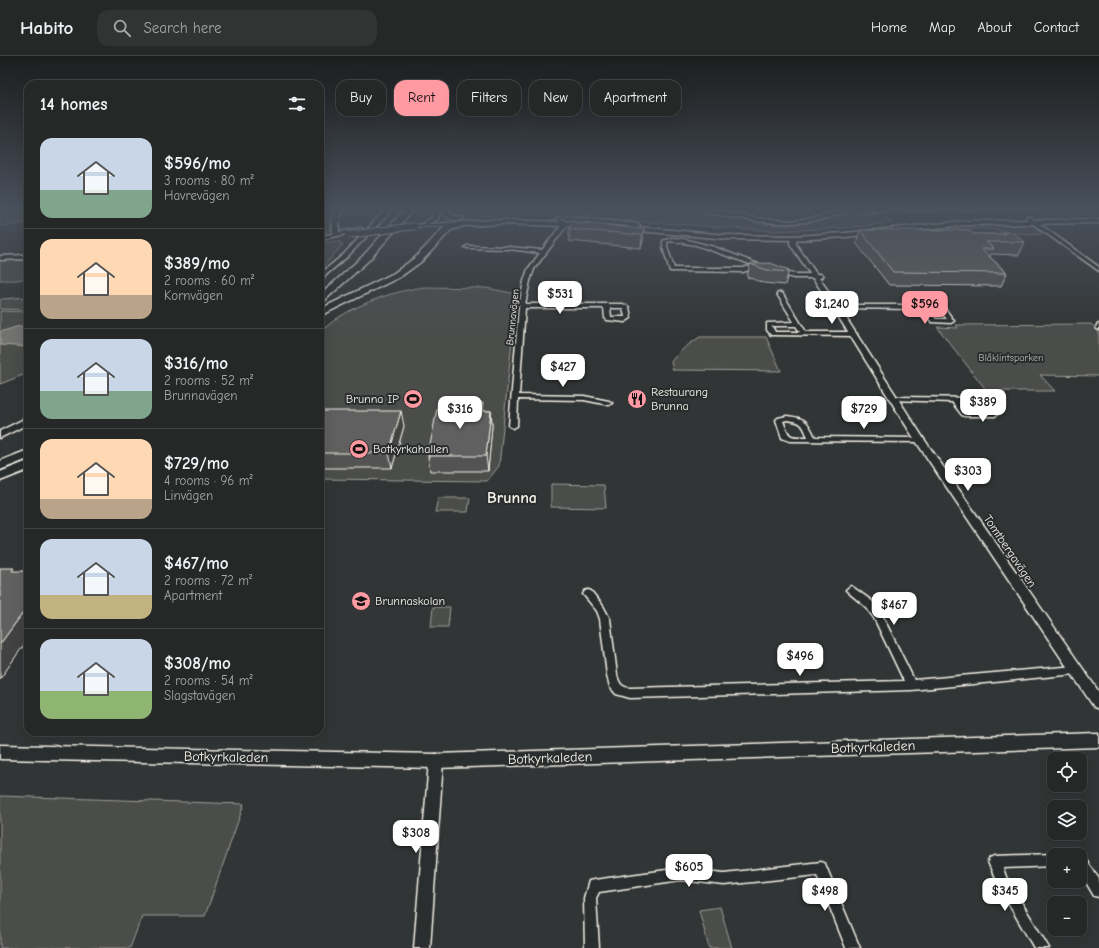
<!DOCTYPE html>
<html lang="en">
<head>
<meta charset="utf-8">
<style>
  :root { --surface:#262828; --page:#323434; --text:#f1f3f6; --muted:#a4a6a8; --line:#424445; --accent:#ff9aa2 }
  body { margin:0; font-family:"Comic Neue",sans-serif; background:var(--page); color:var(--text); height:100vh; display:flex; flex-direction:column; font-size:15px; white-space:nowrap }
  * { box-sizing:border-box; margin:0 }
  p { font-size:13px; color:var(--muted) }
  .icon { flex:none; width:22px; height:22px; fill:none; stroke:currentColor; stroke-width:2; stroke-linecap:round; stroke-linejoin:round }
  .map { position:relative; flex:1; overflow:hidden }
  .details { position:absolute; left:24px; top:24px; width:300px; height:656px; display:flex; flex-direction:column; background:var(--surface); border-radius:12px; box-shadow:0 4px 16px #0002,0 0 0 1px var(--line) }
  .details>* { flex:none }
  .hud { position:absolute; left:336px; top:24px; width:380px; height:36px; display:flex; gap:8px }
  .tools { position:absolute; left:1047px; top:696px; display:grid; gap:8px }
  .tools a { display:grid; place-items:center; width:40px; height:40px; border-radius:8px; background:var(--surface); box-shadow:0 4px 16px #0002,0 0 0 1px var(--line); font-size:20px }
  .price { position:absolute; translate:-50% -34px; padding:0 9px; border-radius:8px; background:#fff; color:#222; font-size:13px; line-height:26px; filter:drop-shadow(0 1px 2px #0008) }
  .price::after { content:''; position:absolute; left:50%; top:24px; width:12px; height:9px; margin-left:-6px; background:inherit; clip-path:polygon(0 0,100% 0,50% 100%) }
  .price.on { background:var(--accent); color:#111 }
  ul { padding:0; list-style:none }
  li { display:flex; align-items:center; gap:12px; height:100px; padding:0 16px }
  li+li { border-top:1px solid var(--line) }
  li span { display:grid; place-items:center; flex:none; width:112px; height:80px; border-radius:12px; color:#555 }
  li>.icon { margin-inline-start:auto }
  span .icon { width:48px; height:48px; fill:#fffc; stroke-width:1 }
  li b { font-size:17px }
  h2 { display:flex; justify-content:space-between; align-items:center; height:48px; padding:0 16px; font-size:17px }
  .tag { padding:0 14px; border-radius:12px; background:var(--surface); box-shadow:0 4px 16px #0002,0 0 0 1px var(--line); font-size:14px; line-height:36px }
  .tag.on { background:var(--accent); color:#111 }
  header { display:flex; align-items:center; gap:24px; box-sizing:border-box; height:56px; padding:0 20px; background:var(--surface); border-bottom:1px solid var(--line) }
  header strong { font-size:19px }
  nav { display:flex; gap:22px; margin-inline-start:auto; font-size:14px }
  .search { width:280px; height:36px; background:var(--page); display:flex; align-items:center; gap:10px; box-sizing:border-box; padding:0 14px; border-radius:12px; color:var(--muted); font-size:15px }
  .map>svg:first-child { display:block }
  .green { fill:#4b4d4c; stroke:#a09f9a }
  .water { fill:#727370; stroke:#a6a5a0 }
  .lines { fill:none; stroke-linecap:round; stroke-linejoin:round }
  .minor-casing { stroke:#f4f1e8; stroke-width:3 }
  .tertiary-casing { stroke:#f4f1e8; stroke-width:3 }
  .secondary-casing { stroke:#f4f1e8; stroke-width:3 }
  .motorway-casing { stroke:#f4f1e8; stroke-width:3 }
  .minor { fill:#2a2d2e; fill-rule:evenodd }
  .tertiary { fill:#2a2d2e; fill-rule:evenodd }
  .secondary { fill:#2a2d2e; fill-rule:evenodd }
  .motorway { fill:#2a2d2e; fill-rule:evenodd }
  .rail-casing { stroke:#f4f1e8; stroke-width:2.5 }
  .rail { stroke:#2a2d2e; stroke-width:1.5; stroke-dasharray:4.5; stroke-linecap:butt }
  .secondary-bridge-casing { stroke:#f4f1e8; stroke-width:8; stroke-linecap:butt }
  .secondary-bridge { stroke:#2a2d2e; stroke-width:6 }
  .wall { fill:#525352; stroke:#f4f1e8 }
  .shaded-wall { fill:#424342; stroke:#f4f1e8 }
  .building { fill:#5f605f; stroke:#f4f1e8 }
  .labels { text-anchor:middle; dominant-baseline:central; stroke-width:4; stroke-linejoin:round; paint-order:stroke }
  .far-street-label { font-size:10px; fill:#f4f1e8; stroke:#2a2d2e }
  .far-park-label { font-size:10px; fill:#b9b8b1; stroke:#2a2d2e }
  .poi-label { font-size:12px; fill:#f4f1e8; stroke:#2a2d2e; text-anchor:start }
  .street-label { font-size:12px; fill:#f4f1e8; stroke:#2a2d2e }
  .near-street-label { font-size:14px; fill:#f4f1e8; stroke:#2a2d2e }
  .district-label { font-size:16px; font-weight:bold; fill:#f4f1e8; stroke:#2a2d2e }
</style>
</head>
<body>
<header>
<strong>Habito</strong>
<div class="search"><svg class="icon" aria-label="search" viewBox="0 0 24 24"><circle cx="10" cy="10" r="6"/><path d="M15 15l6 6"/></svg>Search here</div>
<nav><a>Home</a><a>Map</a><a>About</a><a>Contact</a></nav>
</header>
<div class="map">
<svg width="1099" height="892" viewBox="0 0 1099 892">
  <rect width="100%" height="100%" fill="#323535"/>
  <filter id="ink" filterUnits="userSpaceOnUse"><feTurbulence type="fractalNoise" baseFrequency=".025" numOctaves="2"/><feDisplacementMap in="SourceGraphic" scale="8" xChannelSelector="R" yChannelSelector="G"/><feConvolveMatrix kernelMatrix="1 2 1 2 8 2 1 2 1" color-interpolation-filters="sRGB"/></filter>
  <g filter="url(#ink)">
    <!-- green -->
    <path class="green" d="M0 153H28V167L0 170Z
      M320 153H339L332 159V165L330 174 320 179Z
      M450 153H612L588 158 540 157 474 160 459 159Z
      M615 154 674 155 713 160 718 159 762 168 786 169 819 165 840 159 884 157 892 167 845 172 773 175 563 160H587Z
      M977 168H1029L1034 170 1042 178 1030 179 990 173H932L864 179Z
      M337 185 343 188 320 215V188Z
      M28 203C28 228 21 224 0 224V204Z
      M424 231 486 232 517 238 499 410 487 425 320 423V276C326 271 333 265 339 261 365 245 395 235 424 231Z
      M28 241V254L0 253V244L2 243Z
      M0 255 28 256V317L0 328Z
      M1091 268 1099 275V320L1040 319 1055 335H987L937 271 958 272 956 269Z
      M700 281H766L781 315 673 314 671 306C679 295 689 288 700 281Z
      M551 428 604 429 606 452 551 451Z
      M438 442H470L468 456H435Z
      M433 551H450L448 571H431Z
      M0 740 244 748 205 860H142L130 892H0Z
      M720 851 732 892H709L699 854Z"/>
    <!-- water -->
    <path class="water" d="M28 269V291L0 289V276L16 271Z"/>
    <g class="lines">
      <defs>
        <path id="minor" d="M697 153H708L756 162 791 165 809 163 826 159 842 153H849C811 173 768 168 727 160 718 158 706 157 697 153Z
          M1026 161H1030L1099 211V215L1026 163Z
          M556 162H560L567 166 581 163 583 164 568 168 534 213 530 225 525 248H623L629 251 631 262 625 266 607 264 605 262 604 252H525L519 339 584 340 609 345 612 347 609 349 584 344 518 343 517 370 513 372 509 370 519 250 524 225 528 213 540 197 509 193 467 192 465 191 467 190 509 191 542 194 563 167 556 164ZM610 252H623L625 261H611Z
          M672 182 684 183 714 191 766 211 763 213 758 211 743 216 670 215 663 191V185ZM672 185 696 189 753 209 743 212H674L667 191V186Z
          M777 214 794 218H820L823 220 820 222H794L775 217V215Z
          M778 237H782L806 276H854L857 278 854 280 771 279 767 274V267L794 266 777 238ZM772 270H796L800 276H775Z
          M836 249H941L943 250 954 265 951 267 932 266 920 253 834 252 833 251ZM926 253H939L947 263H936Z
          M1099 268V274L1096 272 1097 269Z
          M894 341 987 342 989 343 1001 356 995 360H964L962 359 952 346 892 344V342ZM959 346H985L994 356H966Z
          M787 360C805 362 807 364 815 381L920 382 924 384 920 386 790 385 782 382 776 364 778 362ZM787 364C802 366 802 367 808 381 789 381 790 383 783 365Z
          M851 530 854 532 872 545 881 557 914 624 1076 610 1080 611 1081 614 1080 617 1076 618 911 634 630 642 616 638 610 631 607 619 600 563 597 555 583 538 585 535 588 534 591 535 603 550 610 563 617 619C619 627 621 631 630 632L904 625 874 562 866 551 848 536 846 534 848 532Z
          M1054 798 1057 799H1054V810L1003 812 1006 821 1049 892H1034L998 829 988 806 990 802 994 800Z
          M1079 799H1080L1084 801 1099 823V841L1094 840 1080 816Z
          M821 806 825 808 860 892H846L817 819 724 829 681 824 599 836 596 842 599 892H585L584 842 589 825 594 824 681 812 724 817Z"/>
        <path id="tertiary" d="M791 181 796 182V188L839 251 924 383 1099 636V653L1094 651 915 384 833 252 790 188Z
          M28 199V203L0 204V200Z
          M436 698 441 700 443 705 430 892H414L429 705 431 700Z"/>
        <path id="secondary" d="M337 153H344L339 162V176L361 172 364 174 320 184V180L333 178 332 162Z
          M386 153H393L348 200 320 224V218L344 198Z
          M434 153 440 154 438 163 428 168 507 164 586 167 589 169 586 171 507 168 413 171V169L426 168 424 166 432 162Z
          M443 156H447L452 159 464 162C458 166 448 163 443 158Z
          M578 162 639 168 640 169 637 171 727 179 793 180 845 177 965 165 1099 163V167L965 169 845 181 793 184 727 183 629 174 626 172 629 170 576 165 575 164Z
          M28 361V368L0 382V375Z
          M1099 677V691L436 712 0 703V689L436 698Z"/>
        <path id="motorway" d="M405 153H414L369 204 323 246 320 247V239L363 200Z
          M493 164H496V168L464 170 451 174 422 205 400 221 320 260V253L394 217 416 201 445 170 464 166Z
          M28 394V403L0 414V405Z
          M28 405V414L0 425V416Z"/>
      </defs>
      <!-- minor casing -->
      <use href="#minor" class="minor-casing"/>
      <!-- tertiary casing -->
      <use href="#tertiary" class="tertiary-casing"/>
      <!-- secondary casing -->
      <use href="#secondary" class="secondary-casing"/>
      <!-- motorway casing -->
      <use href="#motorway" class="motorway-casing"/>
      <!-- minor -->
      <use href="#minor" class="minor"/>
      <!-- tertiary -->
      <use href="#tertiary" class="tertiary"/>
      <!-- secondary -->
      <use href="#secondary" class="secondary"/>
      <!-- motorway -->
      <use href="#motorway" class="motorway"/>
      <defs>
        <path id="rail" d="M857 156 1059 153"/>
      </defs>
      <!-- rail casing -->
      <use href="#rail" class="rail-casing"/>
      <!-- rail -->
      <use href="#rail" class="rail"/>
      <defs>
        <path id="secondary-bridge" d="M348 179 415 170"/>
      </defs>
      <!-- secondary-bridge casing -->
      <use href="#secondary-bridge" class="secondary-bridge-casing"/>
      <!-- secondary-bridge -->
      <use href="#secondary-bridge" class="secondary-bridge"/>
    </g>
    <!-- wall -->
    <path class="wall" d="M569 173H644L643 185 641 192 569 185Z
      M860 174 973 178H1002L1003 176 1025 186 1019 199 991 198 990 201 1007 217 1001 230 889 229 856 187Z
      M750 208 789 214 785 229 764 227 747 221Z
      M320 355 404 370 392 412H320Z
      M483 355H491L492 370 488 415H430L428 400Z"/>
    <!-- shaded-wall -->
    <path class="shaded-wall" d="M644 173 643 185 641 192 642 179Z
      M401 355 404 370 392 412 389 397Z
      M491 355 492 370 488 415 486 400Z
      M28 550V583L0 623V588Z"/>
    <!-- building -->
    <path class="building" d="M572 166 644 173 642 179 569 173Z
      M860 174H969L973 178H1005L1003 176 1013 177 1025 186H986L994 193H981L1007 217 893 216Z
      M770 207 789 214V216L767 214 750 208Z
      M438 347H483L482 355H491L486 400H428Z
      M320 355H401L389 397H320Z
      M0 512H14L12 515H28V550L0 588Z"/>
  </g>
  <!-- sky -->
  <linearGradient id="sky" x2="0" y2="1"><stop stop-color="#1c1d1d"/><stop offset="0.55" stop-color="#49515c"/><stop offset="1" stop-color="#49515c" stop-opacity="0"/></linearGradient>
  <rect width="1099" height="278" fill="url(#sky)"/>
  <!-- icons -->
  <defs>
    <symbol id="stadium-disc" viewBox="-11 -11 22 22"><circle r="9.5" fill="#ff9aa2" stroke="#2a2d2e"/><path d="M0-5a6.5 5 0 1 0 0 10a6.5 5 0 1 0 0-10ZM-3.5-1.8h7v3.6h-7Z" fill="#111"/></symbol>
    <symbol id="restaurant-disc" viewBox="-11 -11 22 22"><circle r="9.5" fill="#ff9aa2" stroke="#2a2d2e"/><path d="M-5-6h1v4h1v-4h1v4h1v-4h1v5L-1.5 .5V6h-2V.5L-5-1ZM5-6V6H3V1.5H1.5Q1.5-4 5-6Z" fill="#111"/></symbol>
    <symbol id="school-disc" viewBox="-11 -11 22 22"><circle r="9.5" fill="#ff9aa2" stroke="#2a2d2e"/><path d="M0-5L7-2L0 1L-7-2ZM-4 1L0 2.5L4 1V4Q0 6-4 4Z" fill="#111"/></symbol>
  </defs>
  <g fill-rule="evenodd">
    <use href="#stadium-disc" x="402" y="332" width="22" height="22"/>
    <use href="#restaurant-disc" x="626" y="332" width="22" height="22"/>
    <use href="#stadium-disc" x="348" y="382" width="22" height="22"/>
    <use href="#school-disc" x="350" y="534" width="22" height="22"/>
  </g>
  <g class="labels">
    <!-- far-street labels -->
    <g class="far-street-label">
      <text transform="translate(513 261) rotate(-84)">Brunnavägen</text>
    </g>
    <!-- far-park labels -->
    <g class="far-park-label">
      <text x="1011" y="302">Blåklintsparken</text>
    </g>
    <!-- poi labels -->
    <g class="poi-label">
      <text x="651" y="336">Restaurang<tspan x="651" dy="14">Brunna</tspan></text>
      <text x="399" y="343" text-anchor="end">Brunna IP</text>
      <text x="373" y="393">Botkyrkahallen</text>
      <text x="375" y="545">Brunnaskolan</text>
    </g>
    <!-- street labels -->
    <g class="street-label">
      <text transform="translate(1010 495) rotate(56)">Tomtbergavägen</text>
    </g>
    <!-- near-street labels -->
    <g class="near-street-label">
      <text transform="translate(873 691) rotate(-2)">Botkyrkaleden</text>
      <text transform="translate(226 701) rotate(1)">Botkyrkaleden</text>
      <text transform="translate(550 702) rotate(-2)">Botkyrkaleden</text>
    </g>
    <!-- district labels -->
    <g class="district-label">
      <text x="512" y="442">Brunna</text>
    </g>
  </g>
</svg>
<div class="tools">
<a><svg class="icon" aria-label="locate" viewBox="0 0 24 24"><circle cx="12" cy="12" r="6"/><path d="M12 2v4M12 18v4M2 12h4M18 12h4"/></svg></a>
<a><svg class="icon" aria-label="layers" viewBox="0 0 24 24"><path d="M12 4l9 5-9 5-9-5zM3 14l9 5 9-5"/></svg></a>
<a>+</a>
<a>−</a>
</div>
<b class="price" style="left:560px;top:259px">$531</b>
<b class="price" style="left:832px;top:269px">$1,240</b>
<b class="price on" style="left:925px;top:269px">$596</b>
<b class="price" style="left:563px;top:332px">$427</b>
<b class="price" style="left:983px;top:367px">$389</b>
<b class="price" style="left:460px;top:374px">$316</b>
<b class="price" style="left:864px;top:374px">$729</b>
<b class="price" style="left:968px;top:436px">$303</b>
<b class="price" style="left:894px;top:570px">$467</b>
<b class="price" style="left:800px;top:621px">$496</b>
<b class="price" style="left:416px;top:798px">$308</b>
<b class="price" style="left:689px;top:832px">$605</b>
<b class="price" style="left:825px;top:856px">$498</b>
<b class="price" style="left:1005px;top:856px">$345</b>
<div class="hud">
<a class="tag">Buy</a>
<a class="tag on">Rent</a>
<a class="tag">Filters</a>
<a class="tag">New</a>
<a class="tag">Apartment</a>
</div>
<section class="details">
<h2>14 homes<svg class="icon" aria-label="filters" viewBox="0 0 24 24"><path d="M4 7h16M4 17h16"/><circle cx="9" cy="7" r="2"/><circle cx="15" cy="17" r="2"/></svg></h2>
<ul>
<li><span style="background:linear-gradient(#c9d6e8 65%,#7fa58c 0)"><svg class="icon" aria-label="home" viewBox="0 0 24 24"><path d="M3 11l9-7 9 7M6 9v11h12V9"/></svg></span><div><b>$596/mo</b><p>3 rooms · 80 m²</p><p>Havrevägen</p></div></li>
<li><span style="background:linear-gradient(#ffd9b3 70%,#b9a48a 0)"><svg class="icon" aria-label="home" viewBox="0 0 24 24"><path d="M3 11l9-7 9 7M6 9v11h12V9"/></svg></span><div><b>$389/mo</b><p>2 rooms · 60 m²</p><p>Kornvägen</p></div></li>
<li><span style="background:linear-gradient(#c9d6e8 65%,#7fa58c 0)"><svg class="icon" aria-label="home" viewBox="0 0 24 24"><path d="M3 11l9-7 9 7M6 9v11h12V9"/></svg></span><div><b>$316/mo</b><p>2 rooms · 52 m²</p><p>Brunnavägen</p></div></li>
<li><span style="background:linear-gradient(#ffd9b3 75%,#b9a48a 0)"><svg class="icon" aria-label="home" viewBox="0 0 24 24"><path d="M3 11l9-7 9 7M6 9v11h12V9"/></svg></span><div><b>$729/mo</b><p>4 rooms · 96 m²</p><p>Linvägen</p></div></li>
<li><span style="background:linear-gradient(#c9d6e8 70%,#c2b280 0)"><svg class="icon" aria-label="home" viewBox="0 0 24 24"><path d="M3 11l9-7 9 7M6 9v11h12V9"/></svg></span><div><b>$467/mo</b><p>2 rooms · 72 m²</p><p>Apartment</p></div></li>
<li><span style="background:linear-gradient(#c9d6e8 65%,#8fb573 0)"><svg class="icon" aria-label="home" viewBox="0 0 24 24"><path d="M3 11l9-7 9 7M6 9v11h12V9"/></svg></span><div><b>$308/mo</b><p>2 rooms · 54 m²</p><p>Slagstavägen</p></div></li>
</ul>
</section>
</div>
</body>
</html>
